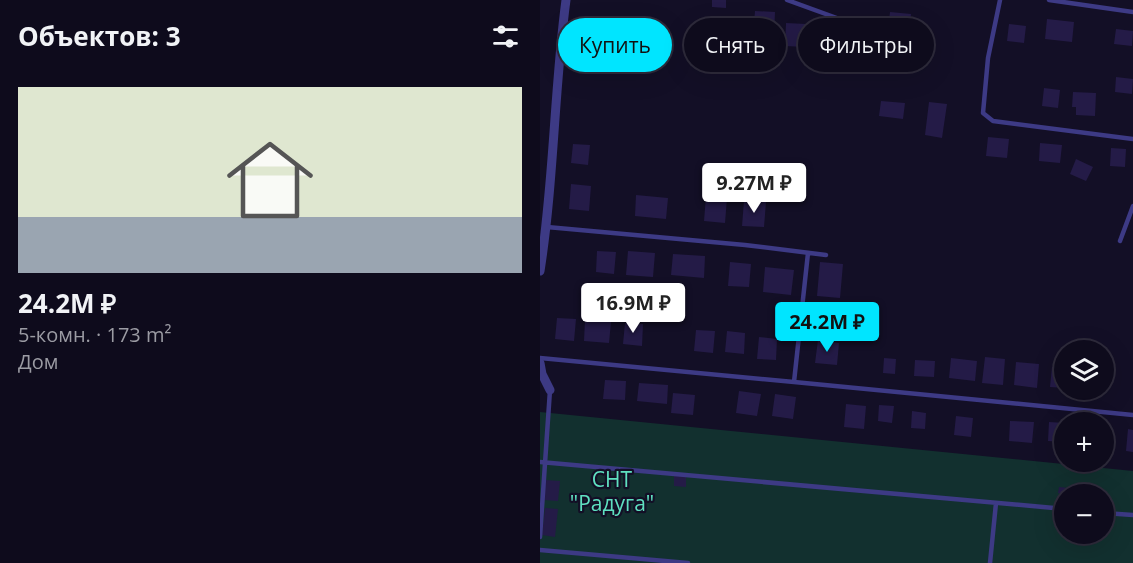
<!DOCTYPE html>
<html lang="ru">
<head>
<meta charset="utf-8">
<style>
  :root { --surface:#0e0b1c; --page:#1c1929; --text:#f1f3f6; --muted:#9b9ba3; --line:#2e2b3b; --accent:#00e5ff }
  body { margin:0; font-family:"Open Sans",sans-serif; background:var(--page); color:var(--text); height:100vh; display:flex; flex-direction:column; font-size:22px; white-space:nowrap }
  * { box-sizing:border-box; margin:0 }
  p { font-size:20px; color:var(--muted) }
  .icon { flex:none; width:33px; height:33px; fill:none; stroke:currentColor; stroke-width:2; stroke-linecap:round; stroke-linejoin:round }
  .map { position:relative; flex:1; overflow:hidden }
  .sheet { display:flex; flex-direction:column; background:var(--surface); width:540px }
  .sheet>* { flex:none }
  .guide { position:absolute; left:18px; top:18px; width:484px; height:54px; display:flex; gap:12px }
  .tools { position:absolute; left:514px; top:340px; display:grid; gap:12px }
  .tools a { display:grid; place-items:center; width:60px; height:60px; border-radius:50%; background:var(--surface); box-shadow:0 6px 24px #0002,0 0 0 2px var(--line); font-size:30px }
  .price { position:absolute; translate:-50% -51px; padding:0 14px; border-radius:6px; background:#fff; color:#222; font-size:20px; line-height:39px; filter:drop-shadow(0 2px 3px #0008) }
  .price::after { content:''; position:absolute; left:50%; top:36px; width:18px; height:14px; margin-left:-9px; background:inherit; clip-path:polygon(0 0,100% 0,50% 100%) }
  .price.current { background:var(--accent); color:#111 }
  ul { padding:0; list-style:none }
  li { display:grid; align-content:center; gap:12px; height:318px; padding:0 18px }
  li span { display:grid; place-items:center; height:186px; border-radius:0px; color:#555 }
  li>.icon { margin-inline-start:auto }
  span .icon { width:108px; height:108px; fill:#fffc; stroke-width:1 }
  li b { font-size:26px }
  h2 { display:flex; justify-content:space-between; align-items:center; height:72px; padding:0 18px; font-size:26px }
  .tag { padding:0 21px; border-radius:27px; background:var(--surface); box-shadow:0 6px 24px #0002,0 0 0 2px var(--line); font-size:21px; line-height:54px }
  .tag.current { background:var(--accent); color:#111 }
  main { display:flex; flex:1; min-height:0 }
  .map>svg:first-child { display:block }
  .green { fill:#12302f; fill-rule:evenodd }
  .building { fill:#241b47 }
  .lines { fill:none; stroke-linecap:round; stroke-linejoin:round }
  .lane { stroke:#3d3a85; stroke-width:4.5 }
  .street { stroke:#3d3a85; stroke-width:9 }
  .labels { text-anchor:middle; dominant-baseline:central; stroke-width:4.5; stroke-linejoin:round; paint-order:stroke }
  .park-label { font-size:21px; fill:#5fe0c0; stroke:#130f26 }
</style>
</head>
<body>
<main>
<section class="sheet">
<h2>Объектов: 3<svg class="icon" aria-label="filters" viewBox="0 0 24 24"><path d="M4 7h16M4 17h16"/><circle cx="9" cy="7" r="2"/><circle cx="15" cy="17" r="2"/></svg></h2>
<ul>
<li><span style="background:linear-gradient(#dfe7d0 70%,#9aa5b1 0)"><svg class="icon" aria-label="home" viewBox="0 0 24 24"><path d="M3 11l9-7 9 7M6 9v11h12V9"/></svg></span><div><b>24.2M ₽</b><p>5-комн. · 173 m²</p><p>Дом</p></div></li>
</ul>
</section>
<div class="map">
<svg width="593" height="563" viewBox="0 0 593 563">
  <rect width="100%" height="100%" fill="#130f26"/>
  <!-- green -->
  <path class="green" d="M0 412 593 471V563H0ZM525 495H564V534H525Z"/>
  <!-- building -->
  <path class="building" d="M172 0H186V8L172 7Z
    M215 11 235 12 234 36 213 34Z
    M350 12 371 14 369 31 348 29Z
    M507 19 534 22 532 42 505 39Z
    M246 23 266 24 265 47 245 46Z
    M469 24 486 26 484 43 467 41Z
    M576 29 593 31 592 46 574 44Z
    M284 42 319 46 317 67 282 63Z
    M343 55 368 59 366 72 340 67Z
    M576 77 593 79 592 94 575 92Z
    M504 88 520 90 518 108 502 106Z
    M533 92 556 93 555 116 536 115V107H532Z
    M341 101 365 103 363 119 339 116Z
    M389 102 407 104 402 138 385 135Z
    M448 137 469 139 467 158 446 156Z
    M500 143 522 145 520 163 499 161Z
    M33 144 50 145 48 165 31 163Z
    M571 148 586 149 585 167 570 166Z
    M536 159 553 167 546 181 530 174Z
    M31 184 51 186 49 211 29 209Z
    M96 195 128 198 126 219 95 216Z
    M166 196 187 198 185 223 164 221Z
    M204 201 226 202 224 227 202 226Z
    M57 251 76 252 74 274 56 272Z
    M88 251 115 253 113 277 86 275Z
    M133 254 165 256 164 278 131 275Z
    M190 262 211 264 209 287 188 286Z
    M280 262 303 264 300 298 277 296Z
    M225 267 254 270 251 295 223 292Z
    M17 318 36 319 34 341 15 339Z
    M45 320 71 322 69 343 44 341Z
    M85 323 103 324 102 346 83 344Z
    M156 330 175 331 173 353 154 351Z
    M187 331 205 333 204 354 185 352Z
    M219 337 237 339 236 360 217 359Z
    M278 340 299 343 297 365 275 363Z
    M445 357 465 359 463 385 442 383Z
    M344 358 356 359 355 374 343 373Z
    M411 358 437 361 435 381 409 378Z
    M375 360 395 361 394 377 374 376Z
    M476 362 499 364 497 388 474 385Z
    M512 367 525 368V388L510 387Z
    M65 380 86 381 85 400 63 399Z
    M99 383 128 385 127 404 97 401Z
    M199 391 221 394 217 416 196 413Z
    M133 393 155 395 153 415 131 413Z
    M235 394 256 397 253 419 232 416Z
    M306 404 326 406 324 429 304 427Z
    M339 405 354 406 352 423 338 421Z
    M372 411 386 413 385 429 371 428Z
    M416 416 433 418 431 437 414 435Z
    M470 421 494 422 492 443 469 441Z
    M509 422 525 423V442L508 441Z
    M564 427H569L567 449H564Z
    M588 429 593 430V452L586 451Z
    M134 475 146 476V487L134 486Z
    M5 480 20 481 18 501 4 500Z
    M519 487 529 488 528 495H525V500L520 499 521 494 518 493Z
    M5 508 18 509 15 537 2 535Z"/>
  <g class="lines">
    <!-- lane -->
    <path class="lane" d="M247 0 327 29
      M460 0 448 58 443 113 453 121 593 139
      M509 0 593 12
      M7 227 205 245 286 255
      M580 241 593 206
      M0 358 254 382 268 253
      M254 382 593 415
      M0 462 525 509
      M564 513 593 515
      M0 537 10 390
      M0 550 148 563
      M450 563 456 503"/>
    <!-- street -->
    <path class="street" d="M0 271C14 182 14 90 26 0
      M0 363 2 374 10 390"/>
  </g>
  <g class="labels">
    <!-- park labels -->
    <g class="park-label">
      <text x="72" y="479">СНТ<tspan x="72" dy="24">"Радуга"</tspan></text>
    </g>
  </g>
</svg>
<div class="tools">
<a><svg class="icon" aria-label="layers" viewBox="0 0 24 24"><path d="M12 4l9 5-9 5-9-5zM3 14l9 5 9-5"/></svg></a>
<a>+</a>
<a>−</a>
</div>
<b class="price" style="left:214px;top:214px">9.27M ₽</b>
<b class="price" style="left:93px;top:334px">16.9M ₽</b>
<b class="price current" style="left:287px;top:353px">24.2M ₽</b>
<div class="guide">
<a class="tag current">Купить</a>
<a class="tag">Снять</a>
<a class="tag">Фильтры</a>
</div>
</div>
</main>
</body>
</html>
